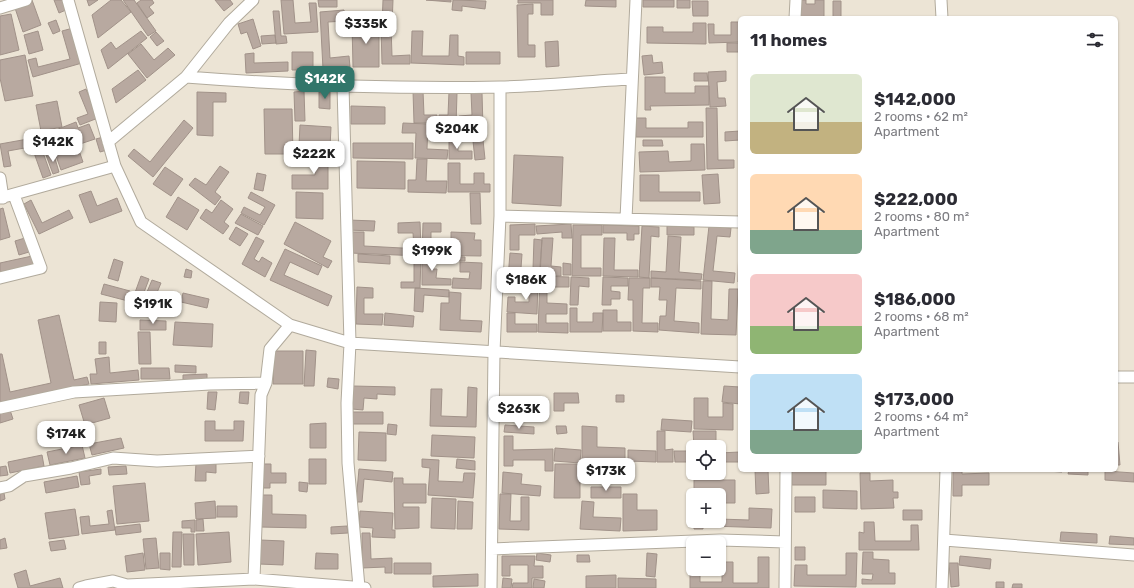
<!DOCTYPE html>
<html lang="en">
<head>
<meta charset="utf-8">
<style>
  :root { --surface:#fff; --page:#f2f2f3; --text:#2b2b33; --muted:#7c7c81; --accent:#31766a }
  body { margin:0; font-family:Rubik,sans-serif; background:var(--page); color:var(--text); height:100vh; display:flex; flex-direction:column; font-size:15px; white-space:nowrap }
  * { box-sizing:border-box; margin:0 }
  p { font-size:13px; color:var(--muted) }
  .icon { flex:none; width:22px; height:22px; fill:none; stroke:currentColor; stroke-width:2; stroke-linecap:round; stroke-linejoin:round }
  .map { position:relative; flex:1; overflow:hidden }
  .side { position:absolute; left:738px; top:16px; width:380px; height:456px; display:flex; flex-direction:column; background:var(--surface); border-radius:6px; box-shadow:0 1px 3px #0004 }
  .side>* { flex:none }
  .controls { position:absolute; left:686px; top:440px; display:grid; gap:8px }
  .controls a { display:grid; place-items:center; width:40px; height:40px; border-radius:6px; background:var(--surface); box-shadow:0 1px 3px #0004; font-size:20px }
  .price { position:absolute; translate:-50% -34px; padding:0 9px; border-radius:8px; background:#fff; color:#222; font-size:13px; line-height:26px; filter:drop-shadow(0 1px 2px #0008) }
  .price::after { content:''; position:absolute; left:50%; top:24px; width:12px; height:9px; margin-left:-6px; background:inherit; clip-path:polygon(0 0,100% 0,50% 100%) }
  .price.on { background:var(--accent); color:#fff }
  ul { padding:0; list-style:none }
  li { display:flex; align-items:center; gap:12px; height:100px; padding:0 12px }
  li span { display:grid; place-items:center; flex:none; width:112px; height:80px; border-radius:6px; color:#555 }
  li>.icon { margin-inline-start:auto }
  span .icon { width:48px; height:48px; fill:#fffc; stroke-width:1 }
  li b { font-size:17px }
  h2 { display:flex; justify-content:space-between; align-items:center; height:48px; padding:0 12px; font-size:17px }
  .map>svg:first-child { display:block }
  .building { fill:#b8a9a0; stroke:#a19289 }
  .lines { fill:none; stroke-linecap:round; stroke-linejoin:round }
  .street-casing { stroke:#b1aa9c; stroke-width:13 }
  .street { stroke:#fff; stroke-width:11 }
</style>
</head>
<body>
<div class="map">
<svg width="1134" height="588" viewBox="0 0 1134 588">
  <rect width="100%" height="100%" fill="#ece4d5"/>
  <!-- building -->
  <path class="building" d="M27 0H32L41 25 23 32 14 5Z
    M54 0H62L66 10 59 13Z
    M87 0H98L89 6Z
    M111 0H121L131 12 98 38 92 15Z
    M123 0H134L156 31 148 36Z
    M141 0H152L154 3 149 7 154 13 147 18 137 3Z
    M215 0H230L233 4 224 11Z
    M281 0H293L295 23 311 22 309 3H316L318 32 284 34Z
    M318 0H337V7H319Z
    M383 0H393L392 25H382Z
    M426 0H451V2Z
    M453 0 486 1 485 9 462 6V11L452 10Z
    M518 0H553V15H541V3H518Z
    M586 0H616V7L585 6Z
    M643 0H674V7H643Z
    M677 0H690V8H677Z
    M798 0H806V4H815V0H824V18H798Z
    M692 1H708V16H693Z
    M833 1H841V18H833Z
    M533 4V14H528V45H535V57H518L517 5Z
    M344 10 345 21 328 22 330 58 349 56 350 67 323 69 320 12Z
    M273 11H279L281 36H286L287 43 276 44Z
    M11 14 19 50 0 55V16Z
    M253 19 261 46 253 49 247 32 241 34 238 24Z
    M56 20 60 31 53 34 48 23Z
    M731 22H739L740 42 709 43 708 24H714V35H731Z
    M693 23H706V44L647 43V27H663V32H693Z
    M352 24H379V67H353Z
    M391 26 392 56 410 55V64H382L381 27Z
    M73 28 82 63 33 77 28 60 36 58 38 67 70 59 62 31Z
    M38 31 43 50 29 54 24 35Z
    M141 31 147 38 108 69 101 50 111 42 116 49Z
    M412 31H423L422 56H449L450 35H458V56L464 57V65L411 63Z
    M156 32 164 41 157 46 150 37Z
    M275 35 276 43 262 44 261 36Z
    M558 41 559 66 546 67 545 42Z
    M727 43H740V52H727Z
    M141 44 154 60 168 48 175 55 147 78 128 54Z
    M292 52H313V70H292Z
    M466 52H500V64H466Z
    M254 53V63L288 62V71L246 73 245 54Z
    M25 55 33 96 5 101 0 78V60Z
    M652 55 653 63 662 62 663 73 644 75 642 56Z
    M138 70 146 80 116 103 112 89Z
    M726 71V81L717 82 718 98H725L726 106 710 107 708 72Z
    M694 73H707L708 81H694Z
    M645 77H665V93H695V86H709V105L650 106 651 110H645Z
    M86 89 98 118 80 125 77 118 88 114 79 92Z
    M304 91 305 121H295L294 92Z
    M413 91H423L424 115H437V123H414Z
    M197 92 226 93V102H213V136L197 135Z
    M319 92H330V109L319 108Z
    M449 92 457 93 456 126 439 125V115H448Z
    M471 93H482L483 128 460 129 459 116 472 115Z
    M57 101 62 127 41 131 36 105Z
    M351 106 385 107V124H351Z
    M706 108H717L718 160H734V168L707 169Z
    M264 109H292L293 154H265Z
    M636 118H646V128H688V122H703V137H636Z
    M184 120 193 128 153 177 128 156 134 149 150 162Z
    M76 122 78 128 89 124 95 139 77 145 83 162 61 170 48 133Z
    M403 123 428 124 427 149 448 150 447 159 415 158 416 133H402Z
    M300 125 331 127 330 147 299 145Z
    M740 131V140L725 141V132Z
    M449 135H458V151H472V159H449Z
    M39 137 41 145 8 151 11 166 4 167 0 144Z
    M103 137 107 150 100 152 96 139Z
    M483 140 485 159 475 160 473 141Z
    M643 140H662L663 146H643Z
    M353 143H413V159L353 158Z
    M691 144H704L705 170 640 172 639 152 668 151 669 162 691 161Z
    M41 147 51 175 43 178 33 150Z
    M53 152 59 172 53 174 46 155Z
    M315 153H328V189H292V175H315Z
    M514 155 563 157 561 206 512 203Z
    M417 159H427L426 181H447L446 193 408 192V180H416Z
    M357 161 405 162V189L357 188Z
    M448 163H460V184H474V173H484V184H490V192H448Z
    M220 166 229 172 215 192 221 197 215 205 189 185 195 178 206 185Z
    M165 167 183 179 171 196 153 184Z
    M257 173 266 175 263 191 254 189Z
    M718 174 720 203 704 204 702 175Z
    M640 175H659V192H700V201H640Z
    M91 191 97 206 117 198 122 211 90 223 79 195Z
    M251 192 275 205 264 225 241 213 244 207 260 215 265 207 248 198Z
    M296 192 323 193V219L296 218Z
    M470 193H480L481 224H471Z
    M178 197 199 210 187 230 166 217Z
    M31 200 42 223 69 210 73 218 39 234 24 204Z
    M221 200 233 209 224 222 229 226 223 234 200 218 206 209 212 213Z
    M3 208 10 237 0 240V209Z
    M241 214 263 226 258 235 235 223Z
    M348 220 375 221 374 231 347 230Z
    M295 222 331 241 323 257 332 261 328 268 284 244Z
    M420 222 421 248H414L413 233H398V223Z
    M423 223H441V232H431V247H451V232L475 233 474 240H481V256L422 255Z
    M535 224V235H519V250H510V225Z
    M571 224 572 238H562V232L537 234 536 226Z
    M573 225H602V235H581V268H601V276H572Z
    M603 225 639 226V234H634V240H627V233H603Z
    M642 226 659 227V237L651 236 649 278 639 277Z
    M667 226 694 227V235H667Z
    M709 226 731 228 730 237 717 236 713 271 735 273 734 283 703 280Z
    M236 227 248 234 240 246 229 239Z
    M351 232H364V246L421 249V256L350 253Z
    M668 236 681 237 679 272 702 274 701 280 651 278V271L666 272Z
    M256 237 264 241 254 259 259 262 262 257 272 263 265 277 242 264Z
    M25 238 29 252 19 255 15 241Z
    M542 238H553L551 266 561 267V276H540Z
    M604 238H615L614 270H638V277L603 276Z
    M534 239 542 240 539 280 508 278 510 253 522 254 521 268 533 269Z
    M739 240H740V282H738Z
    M285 249 322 266 318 275 290 262 284 275 332 296 328 306 270 280Z
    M358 254 390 256V264L358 262Z
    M32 256 35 266 0 274V263Z
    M407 256H421L420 288H401V282H414V263H407Z
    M422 256H442L441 263H430V269H437L436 278 451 279V285H422Z
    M446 256 465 257V261H446Z
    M114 259 123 262 118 281 108 278Z
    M460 262 482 263 481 289 452 288 453 278 469 279 470 272H460Z
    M563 263 571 264V275H563Z
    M186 269 192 271 191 278 184 277Z
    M141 276 149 279 143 295 154 300 151 309 132 301Z
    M540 276 569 277V287H547V303L567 304V314H546V323H568V333L538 332Z
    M571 277 589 278V287L579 286 578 305H570Z
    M603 277 628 278V286H611V291L620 292V299H611V305H602Z
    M629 278H650V288H643L642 323H658V332L633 331V300H628Z
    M651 278 701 281V289L676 288 674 321 699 323V333L659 330 660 316H666L667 300H659L660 287H651Z
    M152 280 161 283 156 295 147 292Z
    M525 280H538L537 314 507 312 508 297H515V302H529V286H525Z
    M509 281H517V289L509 288Z
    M703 281H712L711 319 728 320 729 289H738L736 335 701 334Z
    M104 284 130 291 128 301 101 294Z
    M357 287 373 288V298H364V314H383L382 325 356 324Z
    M415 288 449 290V297L424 295 423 312 414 311Z
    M449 292 461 293 460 320 482 321 481 332 440 330 441 303H449Z
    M183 293 209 299 207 308 181 302Z
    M100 302 117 303 116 322 99 321Z
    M570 308H577V322H593V313H603L602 332H570Z
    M603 310H617V322H631V331H603Z
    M385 313 414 316 413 327 384 325Z
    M507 313H515V324H537V332H507Z
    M59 315 74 380 87 377 89 384 0 404V354H2L10 392 51 383 38 320Z
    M140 320 166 321V330H140Z
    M175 322 213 324 212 347 173 345Z
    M138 332H150L151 364H139Z
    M99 342H106V354H99Z
    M306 350 316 351 314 386H304Z
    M274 351H303V384H273Z
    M109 357 110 373 138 370 139 380 91 384 90 374H97L95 359Z
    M175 365 196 366V373L175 372Z
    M141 368H169L170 379H141Z
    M207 374V380H183V375Z
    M328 378 339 379 338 389 327 387Z
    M353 386 395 387V395L377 394V399L364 398 363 410 352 409Z
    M724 386 740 387V404L722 402Z
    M468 387 477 388 476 427 430 426 431 389H442L441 416 467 417Z
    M208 392H217L215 410 207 409Z
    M240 392H249L248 404 239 403Z
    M554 393H578L579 403H564V411H554Z
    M616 395H624V402H616Z
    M104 398 110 418 85 425 79 405Z
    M694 398H708V417H723V403L733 404V430L694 429Z
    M10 410 13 419 0 423V413Z
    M352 412H383V424H352Z
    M662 419 692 421 691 432 661 430Z
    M205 421H215V430H234V421H244L243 441H205Z
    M326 423V448H310V424Z
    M388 424 397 425 396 435 387 434Z
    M505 425 534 427V434L504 432Z
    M556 426H566L567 433 557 434Z
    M582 426 597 427V447L625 448V462L582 461Z
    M657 431H665V450L673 449V462H657Z
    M693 431H716V447H694Z
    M359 432 386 433V461L358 460Z
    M432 435 475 437 474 458 431 456Z
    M504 436H513V450L553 449V471H545V460H513V466H504Z
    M121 438 124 448 92 455 89 444Z
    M1116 442H1118L1120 465H1116Z
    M82 445 85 458 50 465 47 452Z
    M555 448 581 450 580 463 554 461Z
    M628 450 656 451V462L628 461Z
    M674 451H693V462H675Z
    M740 452V462H719V453Z
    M42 455 44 466 10 473 8 462Z
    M309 459H326V484H309Z
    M422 459 439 460 438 481 463 482 464 473H475L473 498 428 495 430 468 422 467Z
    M457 459 475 461V470L456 468Z
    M582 462 588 463V472H581Z
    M617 462 625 463V473H617Z
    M196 463 216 464V473L206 472V481H195Z
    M261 464H271V473H286V483H270V488H261Z
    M555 464H580V498H554Z
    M6 466 8 475 0 476V467Z
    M126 466 127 474 109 475 108 467Z
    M101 469V474L89 476 90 484 81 485 79 472Z
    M359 469 393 472 392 482 364 479 362 502H356Z
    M755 470H768L769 493 756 494Z
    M792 470H826V485H792Z
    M953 470H962V474L989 473V485H962V496H953Z
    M1031 470H1062V472Z
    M1069 470H1088V475L1068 474Z
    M1105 471 1134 473V482L1105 480Z
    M503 472 522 474 521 484 541 486 540 496 502 493Z
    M860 473H870V481L893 480V492H898V498H893L894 508 861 509Z
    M77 476 79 487 46 493 44 482Z
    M394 478H403V484H426V503H403V507H419V528L395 529Z
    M694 480H735V503H719V495H694Z
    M299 482 308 483 307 492 299 491Z
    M145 483 149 521 117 524 113 486Z
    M591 487H621V498H591Z
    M823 490 857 491V509L823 508Z
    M4 493 5 499 0 501V494Z
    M500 494H511L510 521H521V497H529V530L499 529Z
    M623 494H637V510H657V530L623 531Z
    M260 495H272V514L306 515V528L260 527Z
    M795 497H815V512H795Z
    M432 498 456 499 455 529 431 528Z
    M215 501 216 518 196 519 195 503Z
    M458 501 473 502 472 529H457Z
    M582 501 594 502 593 517 621 518 620 531 580 529Z
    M217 506H237V517H217Z
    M749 508 772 509 771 528 710 526V521H719V519L749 520Z
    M75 509 79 535 49 539 45 513Z
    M112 510 115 530 82 534 80 517 89 516 90 526 109 524 107 511Z
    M903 510H922V520H903Z
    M360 511 393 513 392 530H395V538L372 537 373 528 359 527Z
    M203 519 204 531H196V520Z
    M195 520V532H191V528H182V521Z
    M694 521H703V529H694Z
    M864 522H874L875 541H911V525H918L919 550H859V532L864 533Z
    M140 524 141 532 116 535 115 527Z
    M347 526 348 533 331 534V527Z
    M173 532H182L181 567H172Z
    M229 532 231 562 198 565 196 534Z
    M1061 532 1097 534V543L1060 541Z
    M362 533H370L371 559 392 558V573H385V567L362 568Z
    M183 534H194V565H184Z
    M1110 536 1134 538V545L1109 544Z
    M5 538 7 548 0 549V540Z
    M156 538 159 568 146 569 143 539Z
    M64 540 66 549 51 551 49 542Z
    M260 540 284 541 283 565 259 564Z
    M795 547H805V560H795Z
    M690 552H693V569H700V582H722V573L712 572V569H719V562H733V583H758V557H769V588H690Z
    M863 552H873V559L889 560V573H895V584H862V579L872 580 873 574H862Z
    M143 553 145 570 127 572 125 556Z
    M160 553H170V570L160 569Z
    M316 553 338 554V569H315Z
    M537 553 551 555 550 562 536 560Z
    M647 553 657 554 655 577 646 576Z
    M846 553H857L856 587 794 586 795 565H807V575H846Z
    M577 555H589L590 562H577Z
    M502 556H535L534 566H543V578H532V588H512L513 583H528V565H510V576H502Z
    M960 556 991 559 990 569 959 565Z
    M394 563H431V574H394Z
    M949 563H958L959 586 951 587Z
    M26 570 30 586 60 578 63 588H18L14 574Z
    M478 574V586L433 587V576Z
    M616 575V588H586V576Z
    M503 578 512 579 511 588H502Z
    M618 578 656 579V588H618Z
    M534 579 545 581 544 588H533Z
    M996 582H1004V588H996Z
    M1013 584H1022V588H1012Z"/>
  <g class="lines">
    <defs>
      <path id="street" d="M68 0 115 166 141 222 290 325 350 343 740 367
        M941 0 942 18
        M0 8 26 0
        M795 18 796 0
        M186 77C290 85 395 89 500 87 544 86 588 81 632 79
        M343 86 350 343 347 403 348 463 359 587
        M108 142 186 77 229 23 253 0
        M0 178 3 198
        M0 198 115 166
        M500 216 740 222
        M626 219 636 0
        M0 278 41 268 14 195
        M1116 377H1134
        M0 408 74 392 210 384 266 383
        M0 488 9 486 24 476 71 468 113 458 157 461 259 456
        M944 540 1134 555
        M492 549 720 540 785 542
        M254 579 261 395 266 383 270 349 290 325
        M79 588 86 586 113 581 127 585 254 579 365 588
        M491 588 494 352 500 216V87
        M785 588 786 470
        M942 588 946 470"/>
    </defs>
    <!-- street casing -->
    <use href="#street" class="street-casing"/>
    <!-- street -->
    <use href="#street" class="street"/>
  </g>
</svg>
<div class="controls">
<a><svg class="icon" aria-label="locate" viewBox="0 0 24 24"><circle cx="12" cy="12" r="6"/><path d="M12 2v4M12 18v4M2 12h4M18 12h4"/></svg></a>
<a>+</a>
<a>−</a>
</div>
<b class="price" style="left:366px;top:45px">$335K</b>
<b class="price on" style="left:325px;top:100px">$142K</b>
<b class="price" style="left:457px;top:150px">$204K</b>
<b class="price" style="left:53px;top:163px">$142K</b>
<b class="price" style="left:314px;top:175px">$222K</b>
<b class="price" style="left:432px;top:272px">$199K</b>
<b class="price" style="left:526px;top:301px">$186K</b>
<b class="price" style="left:153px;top:325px">$191K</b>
<b class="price" style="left:519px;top:430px">$263K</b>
<b class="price" style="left:66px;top:455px">$174K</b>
<b class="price" style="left:606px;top:492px">$173K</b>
<section class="side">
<h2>11 homes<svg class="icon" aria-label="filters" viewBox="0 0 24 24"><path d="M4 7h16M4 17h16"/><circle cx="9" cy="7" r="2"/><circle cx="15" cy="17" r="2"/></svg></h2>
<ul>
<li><span style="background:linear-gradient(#dfe7d0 60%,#c2b280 0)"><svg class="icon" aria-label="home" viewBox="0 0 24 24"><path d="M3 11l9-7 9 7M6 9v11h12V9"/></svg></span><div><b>$142,000</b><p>2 rooms · 62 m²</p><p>Apartment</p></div></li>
<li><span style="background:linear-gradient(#ffd9b3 70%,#7fa58c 0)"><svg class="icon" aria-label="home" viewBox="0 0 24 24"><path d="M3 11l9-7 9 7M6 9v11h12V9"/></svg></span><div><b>$222,000</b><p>2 rooms · 80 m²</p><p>Apartment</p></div></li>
<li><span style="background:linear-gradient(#f6c9c9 65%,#8fb573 0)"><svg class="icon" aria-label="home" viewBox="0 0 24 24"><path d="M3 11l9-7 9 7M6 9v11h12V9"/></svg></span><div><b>$186,000</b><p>2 rooms · 68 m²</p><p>Apartment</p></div></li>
<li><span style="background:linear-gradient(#bfe0f5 70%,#7fa58c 0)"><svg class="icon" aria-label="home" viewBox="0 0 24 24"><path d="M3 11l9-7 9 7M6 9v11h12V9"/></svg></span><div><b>$173,000</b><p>2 rooms · 64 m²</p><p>Apartment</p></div></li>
</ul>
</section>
</div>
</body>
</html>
